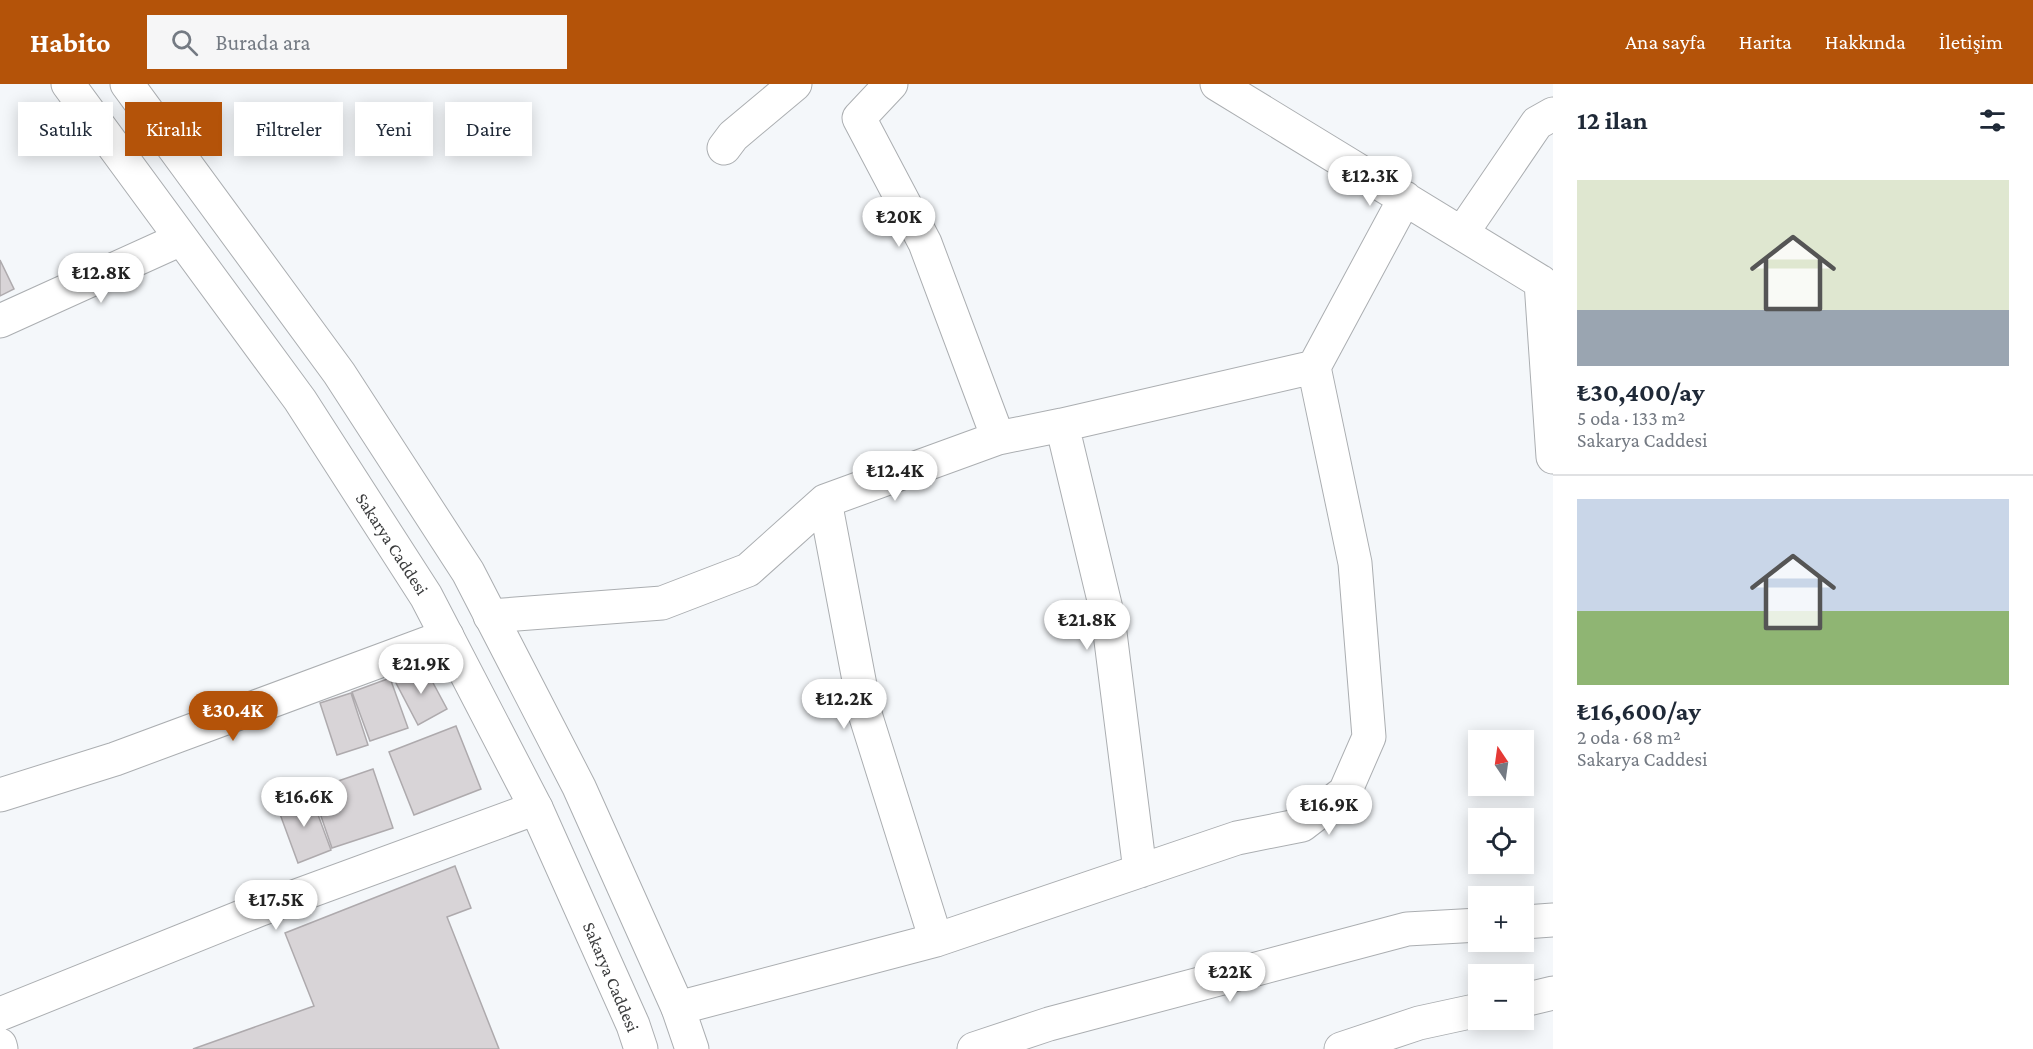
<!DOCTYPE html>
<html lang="tr">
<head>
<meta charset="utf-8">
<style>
  :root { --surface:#fff; --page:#f6f6f7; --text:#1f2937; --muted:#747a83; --line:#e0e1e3; --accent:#b45309 }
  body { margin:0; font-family:"Crimson Pro",serif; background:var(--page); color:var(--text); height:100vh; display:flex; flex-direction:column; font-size:22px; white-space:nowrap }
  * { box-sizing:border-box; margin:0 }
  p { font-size:20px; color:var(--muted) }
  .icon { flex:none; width:33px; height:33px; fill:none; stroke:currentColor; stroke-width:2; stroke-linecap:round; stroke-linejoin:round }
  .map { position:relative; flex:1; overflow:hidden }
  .drawer { display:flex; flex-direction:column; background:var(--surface); width:480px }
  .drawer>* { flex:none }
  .hud { position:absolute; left:18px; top:18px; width:570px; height:54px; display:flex; gap:12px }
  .needle { width:39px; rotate:347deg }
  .fabs { position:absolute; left:1468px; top:646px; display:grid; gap:12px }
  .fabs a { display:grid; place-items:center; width:66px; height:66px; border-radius:0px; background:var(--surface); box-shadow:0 3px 15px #0003; font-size:30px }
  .price { position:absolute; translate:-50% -51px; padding:0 14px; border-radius:21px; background:#fff; color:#222; font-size:20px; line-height:39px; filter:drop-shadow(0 2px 3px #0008) }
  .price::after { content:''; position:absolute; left:50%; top:36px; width:18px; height:14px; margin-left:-9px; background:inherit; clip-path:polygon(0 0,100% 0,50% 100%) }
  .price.current { background:var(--accent); color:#fff }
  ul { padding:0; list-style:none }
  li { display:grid; align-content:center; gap:12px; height:318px; padding:0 24px }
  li+li { border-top:2px solid var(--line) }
  li span { display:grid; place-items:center; height:186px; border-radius:0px; color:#555 }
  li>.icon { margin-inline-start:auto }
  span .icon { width:108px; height:108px; fill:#fffc; stroke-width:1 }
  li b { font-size:26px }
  h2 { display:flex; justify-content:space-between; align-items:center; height:72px; padding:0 24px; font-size:26px }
  .tag { padding:0 21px; border-radius:0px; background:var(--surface); box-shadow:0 3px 15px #0003; font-size:21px; line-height:54px }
  .tag.current { background:var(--accent); color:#fff }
  header { display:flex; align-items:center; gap:36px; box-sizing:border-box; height:84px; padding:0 30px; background:var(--accent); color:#fff }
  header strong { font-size:28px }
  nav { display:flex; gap:33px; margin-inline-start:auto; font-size:21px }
  .search { width:420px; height:54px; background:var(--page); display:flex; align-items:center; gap:15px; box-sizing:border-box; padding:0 21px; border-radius:0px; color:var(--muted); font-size:22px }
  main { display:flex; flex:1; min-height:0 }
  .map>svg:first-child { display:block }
  .building { fill:#d8d4d7; stroke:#aeaaad; stroke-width:1.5 }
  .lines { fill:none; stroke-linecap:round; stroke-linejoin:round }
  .minor-casing { stroke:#abaeb1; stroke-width:35 }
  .major-casing { stroke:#abaeb1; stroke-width:35 }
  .minor { stroke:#fff; stroke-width:33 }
  .major { stroke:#fff; stroke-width:33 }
  .labels { text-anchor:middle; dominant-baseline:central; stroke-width:5; stroke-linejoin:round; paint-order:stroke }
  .street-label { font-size:18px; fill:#3b3c3d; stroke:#fff }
</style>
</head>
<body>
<header>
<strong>Habito</strong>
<div class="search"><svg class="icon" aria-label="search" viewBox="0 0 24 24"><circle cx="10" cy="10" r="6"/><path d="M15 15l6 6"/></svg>Burada ara</div>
<nav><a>Ana sayfa</a><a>Harita</a><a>Hakkında</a><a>İletişim</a></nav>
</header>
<main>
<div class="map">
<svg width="1553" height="965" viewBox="0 0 1553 965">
  <rect width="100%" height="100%" fill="#f4f7fa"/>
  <!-- building -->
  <path class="building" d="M0 176 14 205 0 212Z
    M424 582 447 625 418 641 395 597Z
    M390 594 408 644 370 657 352 608Z
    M351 609 368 661 337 671 320 619Z
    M456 642 481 705 414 731 389 668Z
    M373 685 393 744 332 764 312 706Z
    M310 709 331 766 298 779 277 722Z
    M455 782 471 824 447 833 499 965H193L314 922 285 849Z"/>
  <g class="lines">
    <defs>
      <path id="minor" d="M891 0 859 34 925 159 998 354
        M1217 0 1541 198 1553 208
        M724 64 733 52 795 0
        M1462 149 1537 39 1553 30
        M1541 198 1553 373
        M0 237 181 155
        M1062 341 1108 533 1140 787
        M825 417 866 633 936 856
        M490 532 662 519 748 486 825 417 998 354 1062 341 1314 283
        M0 711 115 675 447 552
        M1524 838 1553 836
        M1524 916 1553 909
        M678 924 936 856 1237 754 1302 741 1345 708 1369 653 1355 479 1314 283 1405 114
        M0 930 261 825 536 724
        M0 961 1 965
        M974 965 1049 940 1407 845 1479 841
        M1341 965 1419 939 1479 926"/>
      <path id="major" d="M68 0 300 316 426 512 536 724 633 941 641 965
        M127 0 339 289 468 488 579 703 678 924 692 965"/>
    </defs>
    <!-- minor casing -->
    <use href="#minor" class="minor-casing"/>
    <!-- major casing -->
    <use href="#major" class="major-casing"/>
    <!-- minor -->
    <use href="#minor" class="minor"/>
    <!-- major -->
    <use href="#major" class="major"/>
  </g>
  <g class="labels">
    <!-- street labels -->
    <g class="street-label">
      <text transform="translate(392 460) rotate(57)">Sakarya Caddesi</text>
      <text transform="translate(611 893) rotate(67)">Sakarya Caddesi</text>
    </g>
  </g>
</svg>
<div class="fabs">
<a><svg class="needle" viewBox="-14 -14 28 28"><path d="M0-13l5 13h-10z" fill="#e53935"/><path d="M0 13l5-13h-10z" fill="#747a83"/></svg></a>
<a><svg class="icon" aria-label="locate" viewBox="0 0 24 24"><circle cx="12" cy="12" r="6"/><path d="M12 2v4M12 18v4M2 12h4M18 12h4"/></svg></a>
<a>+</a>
<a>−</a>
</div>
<b class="price" style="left:1370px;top:123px">₺12.3K</b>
<b class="price" style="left:899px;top:164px">₺20K</b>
<b class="price" style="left:101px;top:220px">₺12.8K</b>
<b class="price" style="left:895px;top:418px">₺12.4K</b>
<b class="price" style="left:1087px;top:567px">₺21.8K</b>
<b class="price" style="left:421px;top:611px">₺21.9K</b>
<b class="price" style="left:844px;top:646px">₺12.2K</b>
<b class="price current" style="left:233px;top:658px">₺30.4K</b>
<b class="price" style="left:304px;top:744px">₺16.6K</b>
<b class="price" style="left:1329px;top:752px">₺16.9K</b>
<b class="price" style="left:276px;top:847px">₺17.5K</b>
<b class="price" style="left:1230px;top:919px">₺22K</b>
<div class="hud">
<a class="tag">Satılık</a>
<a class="tag current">Kiralık</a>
<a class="tag">Filtreler</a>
<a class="tag">Yeni</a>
<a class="tag">Daire</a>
</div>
</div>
<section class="drawer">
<h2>12 ilan<svg class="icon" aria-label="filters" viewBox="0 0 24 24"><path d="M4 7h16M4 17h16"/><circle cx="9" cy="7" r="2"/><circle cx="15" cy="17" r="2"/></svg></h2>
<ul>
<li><span style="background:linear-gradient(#dfe7d0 70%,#9aa5b1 0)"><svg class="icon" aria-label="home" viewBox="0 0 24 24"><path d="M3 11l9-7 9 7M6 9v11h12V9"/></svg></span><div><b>₺30,400/ay</b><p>5 oda · 133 m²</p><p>Sakarya Caddesi</p></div></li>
<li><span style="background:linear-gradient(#c9d6e8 60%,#8fb573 0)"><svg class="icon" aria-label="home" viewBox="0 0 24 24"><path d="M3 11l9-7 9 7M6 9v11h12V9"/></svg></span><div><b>₺16,600/ay</b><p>2 oda · 68 m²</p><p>Sakarya Caddesi</p></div></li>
</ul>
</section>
</main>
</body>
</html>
